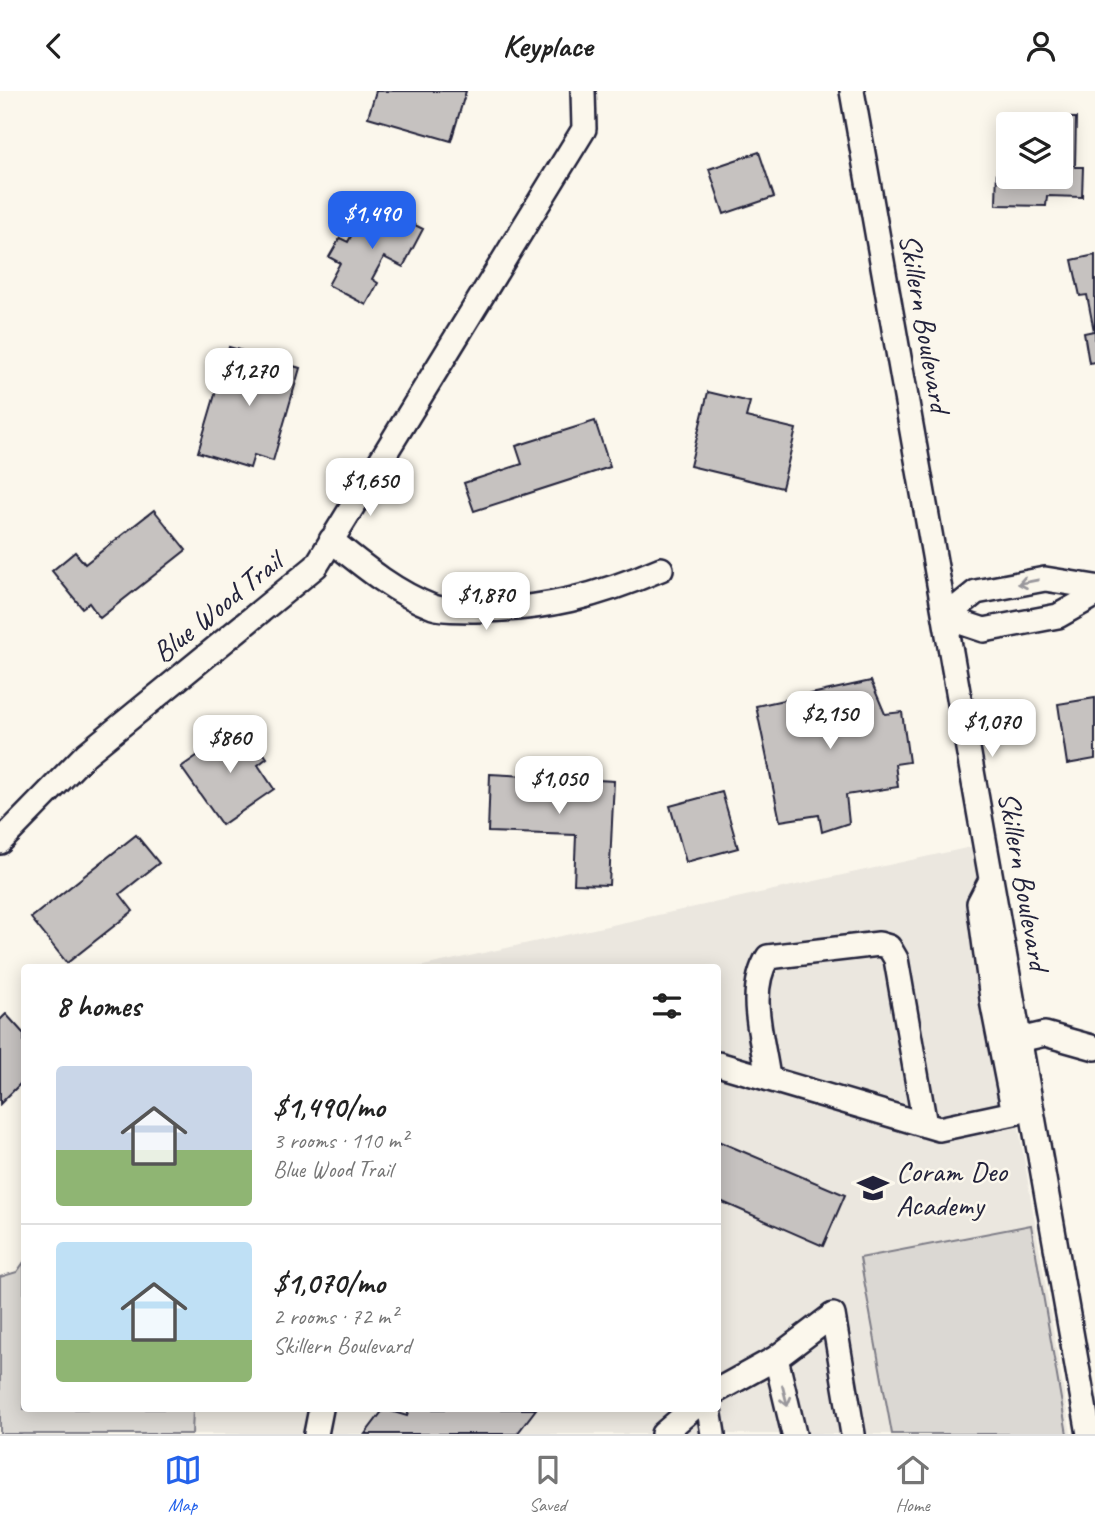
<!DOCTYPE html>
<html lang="en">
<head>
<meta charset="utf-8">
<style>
  :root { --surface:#fff; --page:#f6f6f6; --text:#222; --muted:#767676; --line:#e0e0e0; --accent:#2563eb }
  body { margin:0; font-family:Caveat,sans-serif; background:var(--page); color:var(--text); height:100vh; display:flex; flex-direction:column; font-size:26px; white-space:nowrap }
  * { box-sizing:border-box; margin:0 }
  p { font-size:23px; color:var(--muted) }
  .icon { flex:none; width:38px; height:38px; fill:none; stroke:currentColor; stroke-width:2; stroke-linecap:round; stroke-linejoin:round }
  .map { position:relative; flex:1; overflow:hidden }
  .side { position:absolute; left:21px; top:873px; width:700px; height:448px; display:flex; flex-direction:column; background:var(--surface); border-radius:7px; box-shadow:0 4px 18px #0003 }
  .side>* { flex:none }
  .tools { position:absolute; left:996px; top:21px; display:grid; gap:14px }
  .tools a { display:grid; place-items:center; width:77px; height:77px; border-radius:7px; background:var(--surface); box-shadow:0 4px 18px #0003; font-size:35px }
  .price { position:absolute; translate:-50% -60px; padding:0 16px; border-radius:14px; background:#fff; color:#222; font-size:23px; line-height:46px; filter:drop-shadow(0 2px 4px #0008) }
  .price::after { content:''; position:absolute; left:50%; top:42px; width:21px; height:16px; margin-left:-10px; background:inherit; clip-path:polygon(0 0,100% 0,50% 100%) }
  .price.current { background:var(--accent); color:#fff }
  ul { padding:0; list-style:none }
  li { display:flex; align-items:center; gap:21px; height:175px; padding:0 35px }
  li+li { border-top:2px solid var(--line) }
  li span { display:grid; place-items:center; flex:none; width:196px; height:140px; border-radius:7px; color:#555 }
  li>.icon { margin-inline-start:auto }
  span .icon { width:84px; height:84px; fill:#fffc; stroke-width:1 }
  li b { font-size:30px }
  h2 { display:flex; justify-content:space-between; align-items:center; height:84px; padding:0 35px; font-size:30px }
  header { display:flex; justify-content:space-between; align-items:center; height:91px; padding:0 35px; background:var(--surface); font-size:32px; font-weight:700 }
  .tabs { display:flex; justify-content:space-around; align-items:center; height:98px; border-top:2px solid var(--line); background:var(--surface); font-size:19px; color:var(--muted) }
  .tabs a { display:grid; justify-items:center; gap:4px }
  .tabs .current { color:var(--accent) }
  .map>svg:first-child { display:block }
  .built { fill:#ebe7df }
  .green { fill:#dbd8d3; stroke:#7e7d87; stroke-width:2 }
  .building { fill:#c6c2c0; stroke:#22223b; stroke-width:2 }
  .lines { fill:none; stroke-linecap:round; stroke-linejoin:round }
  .minor-casing { stroke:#22223b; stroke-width:28 }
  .minor { stroke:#fbf7ec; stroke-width:23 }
  .oneway { stroke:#99979c }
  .labels { text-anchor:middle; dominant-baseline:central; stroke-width:5; stroke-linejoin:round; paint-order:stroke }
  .street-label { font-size:30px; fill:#22223b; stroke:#fbf7ec }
  .poi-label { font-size:30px; fill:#22223b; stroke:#fbf7ec; text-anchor:start }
</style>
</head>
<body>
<header><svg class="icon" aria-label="back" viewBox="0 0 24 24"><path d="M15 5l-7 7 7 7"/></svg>Keyplace<svg class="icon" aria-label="person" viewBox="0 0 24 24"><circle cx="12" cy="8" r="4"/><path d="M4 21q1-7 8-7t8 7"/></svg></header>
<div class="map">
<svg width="1095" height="1343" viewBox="0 0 1095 1343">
  <rect width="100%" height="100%" fill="#fbf7ec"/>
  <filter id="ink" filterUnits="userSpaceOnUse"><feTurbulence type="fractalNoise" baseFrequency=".0143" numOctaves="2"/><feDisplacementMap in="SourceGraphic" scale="14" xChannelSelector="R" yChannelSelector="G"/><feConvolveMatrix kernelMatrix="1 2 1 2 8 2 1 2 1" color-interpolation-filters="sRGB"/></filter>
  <g filter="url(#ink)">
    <!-- built -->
    <path class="built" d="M971 756 1071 1343H192L193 1318H718V877H414Z"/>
    <!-- green -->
    <path class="green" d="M1031 1134 1067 1343H892L860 1167Z
      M24 1171V1318H193L192 1343H0V1186L17 1181Z"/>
    <!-- building -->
    <path class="building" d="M376 0H466L451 50 368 26Z
      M1018 26 1076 27 1075 76H1083L1082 106 1047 105 1046 115 996 114 997 75 1008 76V86H1060V33H1017Z
      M759 61 774 106 724 123 709 78Z
      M369 111 423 138 403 176 384 166 372 188 378 192 366 214 328 194 340 172 329 166 340 147 348 151Z
      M1095 164V271L1089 272 1084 242 1094 240 1087 204 1080 205 1072 169Z
      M229 256 300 277 273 370 254 364 250 377 198 361Z
      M708 301 750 311 746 326 796 338 782 397 690 375Z
      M595 330 610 376 474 420 464 392 522 373 516 355Z
      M154 419 186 459 100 527 89 512 82 517 52 480 75 461 85 473Z
      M871 590 885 623 902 621 909 671 895 673 898 696 846 704 849 732 822 741 819 724 780 730 756 615Z
      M1095 607V668L1067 673 1058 613Z
      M243 633 267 667 258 674 274 698 222 734 181 676Z
      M490 683 614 690 609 794 574 793 576 744 488 741Z
      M722 701 738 757 686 771 670 715Z
      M136 744 159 772 120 803 133 820 67 872 31 827Z
      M6 923 24 943V989L0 1013V929Z
      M718 1050 845 1104 823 1155 718 1109Z
      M384 1318 407 1325 409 1318H536L517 1343H365Z"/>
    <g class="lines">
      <defs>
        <path id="minor" d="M852 0 1089 1343
          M331 449C362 474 394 501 433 516 445 520 462 518 475 519 544 519 598 505 661 478
          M945 526 976 501 1045 488 1095 496
          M945 526 984 539 1058 525 1095 504
          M0 751 86 663 316 475 584 38 583 0
          M1006 952 1045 943 1095 957
          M718 973 939 1038 1014 1022 993 915 979 812 991 789
          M768 987C763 948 746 901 768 866L879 853 889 856 896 868 925 1034
          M776 1267 794 1343
          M718 1299 776 1267 833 1224 853 1343
          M709 1318 713 1343
          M316 1343 321 1318
          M663 1343 692 1318"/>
      </defs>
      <!-- minor casing -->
      <use href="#minor" class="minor-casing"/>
      <!-- minor -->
      <use href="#minor" class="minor"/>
    </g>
    <!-- one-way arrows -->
    <defs><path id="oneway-shaft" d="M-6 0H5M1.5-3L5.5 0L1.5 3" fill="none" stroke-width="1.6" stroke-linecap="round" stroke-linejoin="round" transform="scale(1.75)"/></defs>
    <g class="oneway">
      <use href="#oneway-shaft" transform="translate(1028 491) rotate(169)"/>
      <use href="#oneway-shaft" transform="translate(785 1305) rotate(76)"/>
    </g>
  </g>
  <!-- icons -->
  <defs>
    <symbol id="school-bare" viewBox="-9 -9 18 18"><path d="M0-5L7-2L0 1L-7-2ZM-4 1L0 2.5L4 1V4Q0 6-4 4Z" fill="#22223b" stroke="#fbf7ec" stroke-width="2.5" paint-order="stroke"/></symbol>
  </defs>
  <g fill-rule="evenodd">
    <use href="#school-bare" x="851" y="1075" width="44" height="44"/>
  </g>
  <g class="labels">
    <!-- street labels -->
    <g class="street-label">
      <text transform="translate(925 232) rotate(80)">Skillern Boulevard</text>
      <text transform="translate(217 516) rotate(-39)">Blue Wood Trail</text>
      <text transform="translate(1024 790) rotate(80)">Skillern Boulevard</text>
    </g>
    <!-- poi labels -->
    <g class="poi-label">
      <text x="896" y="1080">Coram Deo<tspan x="896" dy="34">Academy</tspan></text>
    </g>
  </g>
</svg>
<div class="tools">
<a><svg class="icon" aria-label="layers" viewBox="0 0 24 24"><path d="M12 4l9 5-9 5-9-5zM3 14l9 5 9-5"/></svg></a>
</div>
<b class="price current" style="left:372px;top:160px">$1,490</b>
<b class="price" style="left:249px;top:317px">$1,270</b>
<b class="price" style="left:370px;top:427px">$1,650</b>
<b class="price" style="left:486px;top:541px">$1,870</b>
<b class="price" style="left:830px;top:660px">$2,150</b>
<b class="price" style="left:992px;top:668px">$1,070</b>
<b class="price" style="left:230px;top:684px">$860</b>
<b class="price" style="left:559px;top:725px">$1,050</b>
<section class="side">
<h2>8 homes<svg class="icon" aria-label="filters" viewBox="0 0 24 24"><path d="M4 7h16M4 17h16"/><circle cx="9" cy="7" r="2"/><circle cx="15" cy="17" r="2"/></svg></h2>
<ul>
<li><span style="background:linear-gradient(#c9d6e8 60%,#8fb573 0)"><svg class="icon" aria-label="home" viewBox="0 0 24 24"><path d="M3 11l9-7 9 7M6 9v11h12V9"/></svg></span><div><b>$1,490/mo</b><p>3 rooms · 110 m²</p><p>Blue Wood Trail</p></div></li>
<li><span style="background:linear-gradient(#bfe0f5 70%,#8fb573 0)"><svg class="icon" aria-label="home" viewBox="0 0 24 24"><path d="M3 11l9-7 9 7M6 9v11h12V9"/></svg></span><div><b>$1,070/mo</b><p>2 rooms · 72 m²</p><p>Skillern Boulevard</p></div></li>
</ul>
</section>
</div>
<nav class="tabs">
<a class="current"><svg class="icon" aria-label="map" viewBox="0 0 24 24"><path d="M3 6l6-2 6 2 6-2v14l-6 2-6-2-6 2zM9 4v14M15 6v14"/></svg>Map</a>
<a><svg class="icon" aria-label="saved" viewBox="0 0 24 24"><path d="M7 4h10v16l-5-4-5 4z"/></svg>Saved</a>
<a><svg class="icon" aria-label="home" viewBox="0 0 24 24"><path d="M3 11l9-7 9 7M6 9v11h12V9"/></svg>Home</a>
</nav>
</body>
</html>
